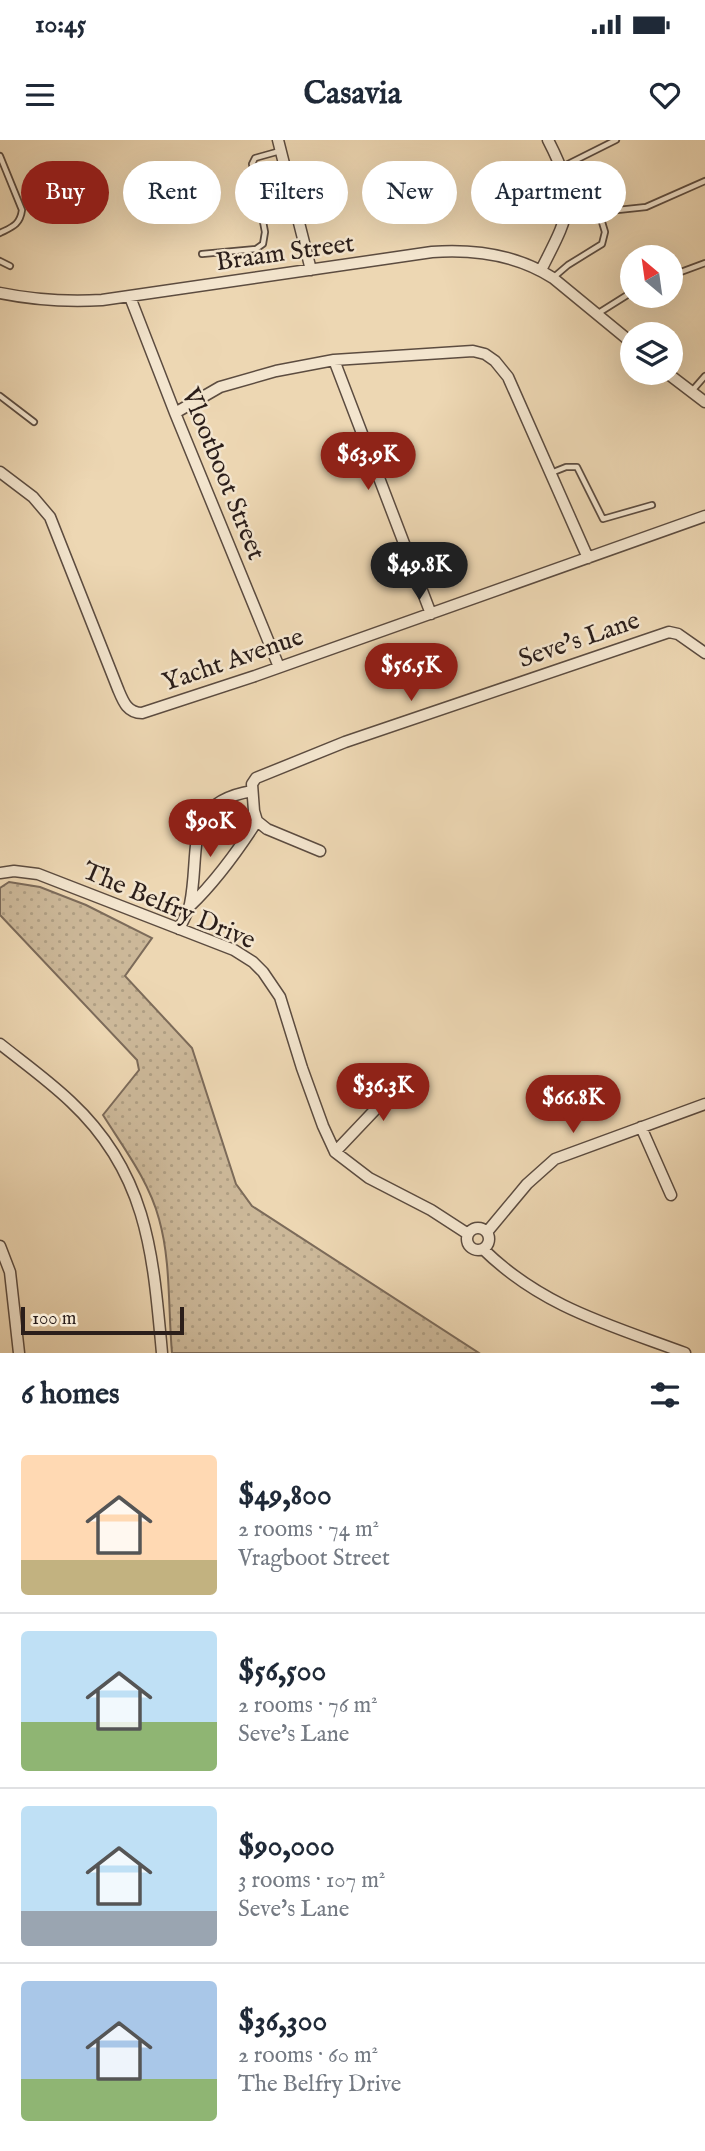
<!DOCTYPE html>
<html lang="en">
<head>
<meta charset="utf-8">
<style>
  :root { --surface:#fff; --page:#f6f6f7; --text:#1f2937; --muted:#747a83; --line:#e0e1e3; --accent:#8f2418 }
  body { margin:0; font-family:"IM FELL English",serif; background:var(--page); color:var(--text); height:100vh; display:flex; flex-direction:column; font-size:26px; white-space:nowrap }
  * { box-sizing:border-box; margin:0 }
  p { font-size:23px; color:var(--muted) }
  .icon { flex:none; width:38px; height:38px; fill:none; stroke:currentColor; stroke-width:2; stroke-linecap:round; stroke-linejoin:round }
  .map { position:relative; height:1213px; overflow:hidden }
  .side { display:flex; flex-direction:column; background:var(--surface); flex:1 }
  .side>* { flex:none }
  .banner { position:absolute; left:21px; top:21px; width:663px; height:63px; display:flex; gap:14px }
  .needle { width:46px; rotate:331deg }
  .fabs { position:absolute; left:620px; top:105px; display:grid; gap:14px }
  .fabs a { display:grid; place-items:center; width:63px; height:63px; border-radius:50%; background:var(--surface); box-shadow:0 7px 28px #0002; font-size:35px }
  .scale { position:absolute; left:21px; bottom:18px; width:163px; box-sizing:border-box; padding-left:7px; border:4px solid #2b1e1a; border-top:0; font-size:19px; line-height:24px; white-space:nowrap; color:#2b1e1a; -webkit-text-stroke:5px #f3e5ce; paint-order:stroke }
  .price { position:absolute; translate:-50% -60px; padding:0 16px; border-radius:24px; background:var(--accent); color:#fff; font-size:23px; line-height:46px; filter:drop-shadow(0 2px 4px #0008) }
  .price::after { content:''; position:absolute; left:50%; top:42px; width:21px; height:16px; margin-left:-10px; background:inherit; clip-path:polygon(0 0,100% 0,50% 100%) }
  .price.active { background:#222; color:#fff }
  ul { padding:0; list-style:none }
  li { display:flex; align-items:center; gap:21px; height:175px; padding:0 21px }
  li+li { border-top:2px solid var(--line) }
  li span { display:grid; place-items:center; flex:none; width:196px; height:140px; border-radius:7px; color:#555 }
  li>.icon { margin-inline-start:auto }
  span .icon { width:84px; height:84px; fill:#fffc; stroke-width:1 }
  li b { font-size:30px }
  h2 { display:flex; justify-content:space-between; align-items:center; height:84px; padding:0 21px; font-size:30px }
  .chip { padding:0 24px; border-radius:32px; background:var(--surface); box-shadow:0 7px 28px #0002; font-size:24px; line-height:63px }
  .chip.active { background:var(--accent); color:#fff }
  .status { display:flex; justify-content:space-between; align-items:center; height:49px; padding:0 35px; background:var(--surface); direction:ltr }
  .status svg { height:19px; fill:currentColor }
  header { display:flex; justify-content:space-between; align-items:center; height:91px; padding:0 21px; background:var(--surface); font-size:32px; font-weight:700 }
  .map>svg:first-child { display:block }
  .grass { fill:url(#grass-dots); stroke:#7c6b5a; stroke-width:2 }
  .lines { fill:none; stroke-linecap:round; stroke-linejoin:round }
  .service-casing { stroke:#5c4c40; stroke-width:8 }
  .minor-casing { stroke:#5c4c40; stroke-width:13 }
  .service { stroke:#f3e5ce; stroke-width:4.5 }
  .minor { stroke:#f3e5ce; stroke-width:10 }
  .labels { text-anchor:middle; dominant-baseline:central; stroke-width:5; stroke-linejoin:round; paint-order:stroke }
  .street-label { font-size:26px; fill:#2b1e1a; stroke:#f3e5ce }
</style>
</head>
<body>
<div class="status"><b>10:45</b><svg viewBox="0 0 49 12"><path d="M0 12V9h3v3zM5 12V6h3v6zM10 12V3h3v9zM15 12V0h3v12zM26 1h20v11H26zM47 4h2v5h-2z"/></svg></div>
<header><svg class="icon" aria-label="menu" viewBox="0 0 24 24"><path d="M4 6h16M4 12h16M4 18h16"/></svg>Casavia<svg class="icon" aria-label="heart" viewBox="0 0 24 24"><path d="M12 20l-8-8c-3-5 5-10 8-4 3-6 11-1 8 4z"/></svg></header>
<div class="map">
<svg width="705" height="1213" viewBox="0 0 705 1213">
  <defs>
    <pattern id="grass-dots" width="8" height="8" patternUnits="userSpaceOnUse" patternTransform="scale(1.75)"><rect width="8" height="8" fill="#ccb899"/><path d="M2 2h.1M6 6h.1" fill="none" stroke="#af9e83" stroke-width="1.8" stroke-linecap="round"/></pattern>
  </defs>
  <rect width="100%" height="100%" fill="#edd7b3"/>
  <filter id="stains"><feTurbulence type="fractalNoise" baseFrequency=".00286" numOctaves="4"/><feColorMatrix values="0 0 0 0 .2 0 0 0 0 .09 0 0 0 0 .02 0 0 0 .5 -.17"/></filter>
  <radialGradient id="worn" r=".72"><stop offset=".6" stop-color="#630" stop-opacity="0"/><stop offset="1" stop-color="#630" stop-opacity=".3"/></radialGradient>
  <!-- grass -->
  <path class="grass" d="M9 742 40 747 86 765 152 798 125 836 192 908 236 1044 252 1066 479 1213H172C168 1169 171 1121 159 1079 149 1041 123 1007 103 975L139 930 137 920 0 775V748Z"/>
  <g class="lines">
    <defs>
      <path id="service" d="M0 16 22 70C20 85 12 87 0 93
        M562 27 616 0
        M568 71 599 72 646 67 705 41
        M202 114 256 109 263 104 265 92 252 24 255 18 280 11
        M0 121 10 126
        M670 136 705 123
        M554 137 568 125 602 104 605 92 599 72
        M597 174 632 152
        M691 252 705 236
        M0 256 34 282
        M551 333 566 327H577L603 379 652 365"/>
      <path id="minor" d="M278 0 311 130
        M541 130C570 73 579 60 548 0
        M0 153C34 160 67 162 102 160L432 112C474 109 517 115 553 138L632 203
        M130 157 175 273 279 527
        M334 220 431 474
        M667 233 705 262
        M175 273 220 247 276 231 334 220 473 211 485 214 495 221 508 237 588 418
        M0 332 33 357 50 377 118 549C123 561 127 573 142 573L255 536 705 376
        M320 711 267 689 257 681 254 671 252 644 256 638 345 602 669 492 678 494 705 513
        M0 733 14 731 38 734 234 810 253 822 263 832 280 857 302 928 323 986 335 1012 369 1038 431 1070 468 1094
        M190 766C217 740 237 712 257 681
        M179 789C183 781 188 772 190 764 201 710 181 663 252 651
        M0 904C24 923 49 941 71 962 148 1034 153 1115 162 1213
        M641 987 671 1055
        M335 1012 409 934
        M467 1099a11 11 0 1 1 22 0a11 11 0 1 1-22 0Z
        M487 1092 527 1044 555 1019 705 964
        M0 1106 10 1132 19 1213
        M483 1109C542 1167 610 1185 685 1213"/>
    </defs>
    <!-- service casing -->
    <use href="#service" class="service-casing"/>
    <!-- minor casing -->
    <use href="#minor" class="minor-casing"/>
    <!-- service -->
    <use href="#service" class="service"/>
    <!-- minor -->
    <use href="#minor" class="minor"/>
  </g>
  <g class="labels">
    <!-- street labels -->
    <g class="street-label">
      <text transform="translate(285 113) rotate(-8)">Braam Street</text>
      <text transform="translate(223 334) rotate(68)">Vlootboot Street</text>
      <text transform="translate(579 500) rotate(-19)">Seve's Lane</text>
      <text transform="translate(233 520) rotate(-19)">Yacht Avenue</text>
      <text transform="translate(169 766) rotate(23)">The Belfry Drive</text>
    </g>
  </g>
  <rect width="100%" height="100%" filter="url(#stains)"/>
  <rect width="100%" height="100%" fill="url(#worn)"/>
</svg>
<div class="fabs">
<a><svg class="needle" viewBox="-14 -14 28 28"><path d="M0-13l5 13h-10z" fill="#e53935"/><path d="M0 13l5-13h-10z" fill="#747a83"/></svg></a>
<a><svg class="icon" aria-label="layers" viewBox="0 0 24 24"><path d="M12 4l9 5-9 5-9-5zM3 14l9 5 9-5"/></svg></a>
</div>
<div class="scale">100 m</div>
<b class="price" style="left:368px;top:352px">$63.9K</b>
<b class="price active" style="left:419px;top:462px">$49.8K</b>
<b class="price" style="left:411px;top:563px">$56.5K</b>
<b class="price" style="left:210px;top:719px">$90K</b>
<b class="price" style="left:383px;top:983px">$36.3K</b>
<b class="price" style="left:573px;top:995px">$66.8K</b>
<div class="banner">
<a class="chip active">Buy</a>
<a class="chip">Rent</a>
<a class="chip">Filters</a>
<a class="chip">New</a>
<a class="chip">Apartment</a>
</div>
</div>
<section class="side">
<h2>6 homes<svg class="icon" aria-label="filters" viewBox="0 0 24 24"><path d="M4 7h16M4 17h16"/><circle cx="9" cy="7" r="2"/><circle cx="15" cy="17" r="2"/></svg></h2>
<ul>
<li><span style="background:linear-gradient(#ffd9b3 75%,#c2b280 0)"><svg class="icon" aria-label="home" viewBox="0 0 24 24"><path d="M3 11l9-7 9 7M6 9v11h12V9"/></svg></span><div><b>$49,800</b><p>2 rooms · 74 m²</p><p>Vragboot Street</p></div></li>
<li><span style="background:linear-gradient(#bfe0f5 65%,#8fb573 0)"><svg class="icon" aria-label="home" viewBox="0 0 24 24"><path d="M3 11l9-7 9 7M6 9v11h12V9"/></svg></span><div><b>$56,500</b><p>2 rooms · 76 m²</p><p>Seve's Lane</p></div></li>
<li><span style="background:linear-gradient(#bfe0f5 75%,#9aa5b1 0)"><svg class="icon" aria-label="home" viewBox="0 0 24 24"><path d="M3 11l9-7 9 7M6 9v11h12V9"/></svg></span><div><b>$90,000</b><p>3 rooms · 107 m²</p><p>Seve's Lane</p></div></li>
<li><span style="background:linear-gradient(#a9c7e8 70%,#8fb573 0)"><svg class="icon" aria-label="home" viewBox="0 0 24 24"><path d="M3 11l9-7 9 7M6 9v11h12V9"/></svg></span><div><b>$36,300</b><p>2 rooms · 60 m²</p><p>The Belfry Drive</p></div></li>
</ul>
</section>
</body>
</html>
